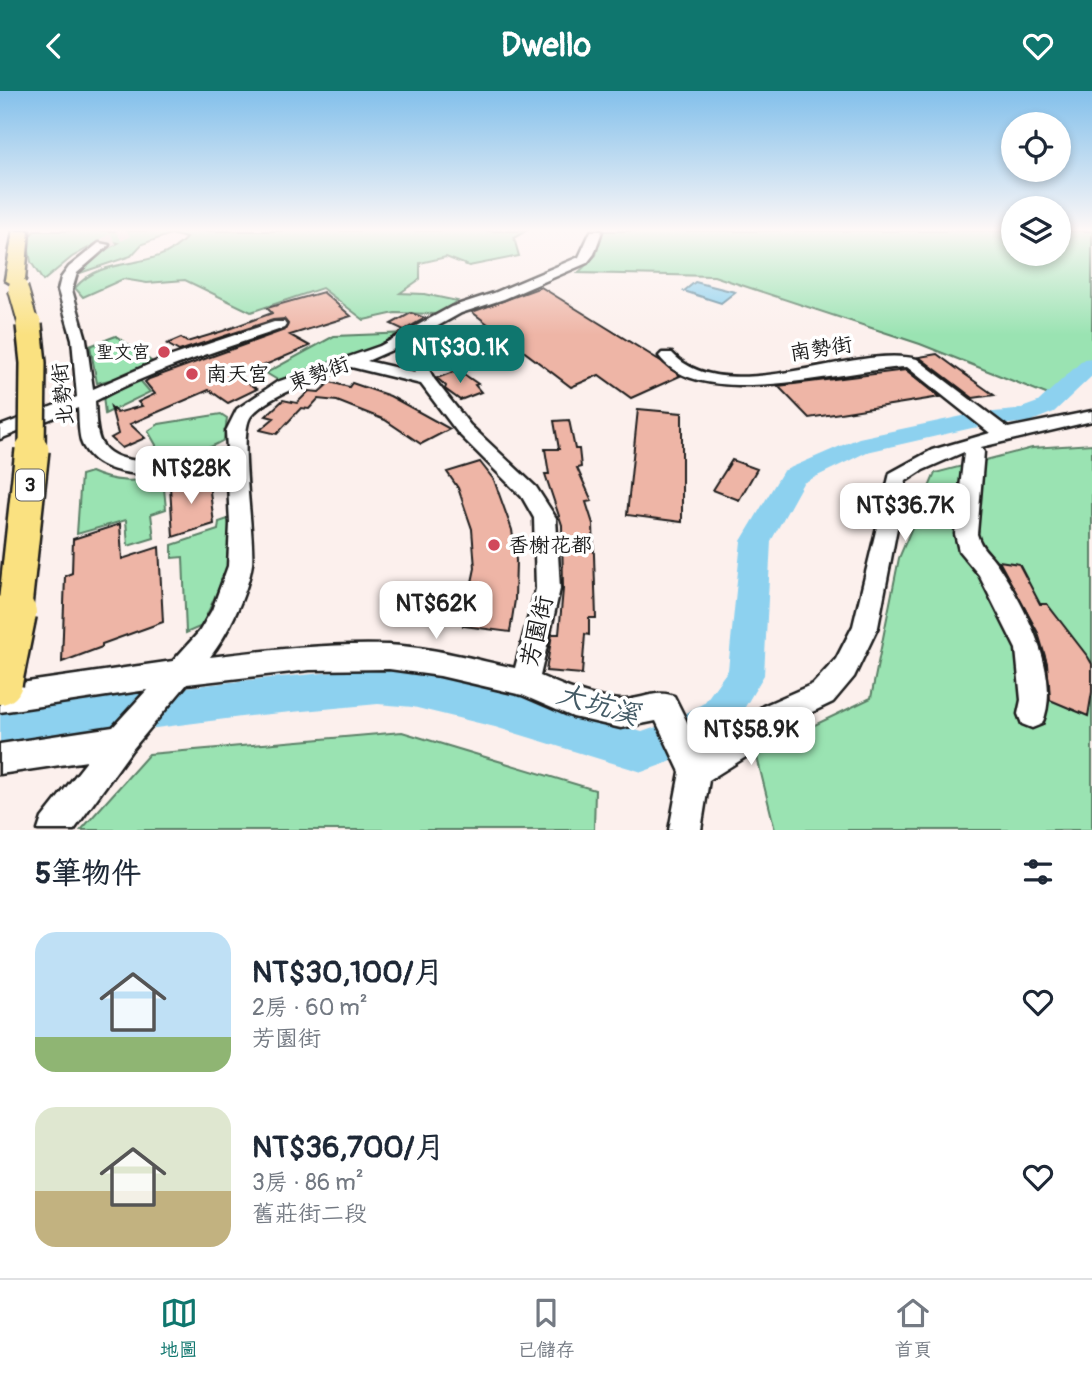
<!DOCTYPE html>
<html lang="zh-TW">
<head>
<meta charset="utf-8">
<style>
  :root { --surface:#fff; --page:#f6f6f7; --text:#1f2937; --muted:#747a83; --line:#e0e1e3; --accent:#0f766e }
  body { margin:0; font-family:Pangolin,"LXGW WenKai TC",sans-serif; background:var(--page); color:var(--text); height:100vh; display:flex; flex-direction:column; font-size:26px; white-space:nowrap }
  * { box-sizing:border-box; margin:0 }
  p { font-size:23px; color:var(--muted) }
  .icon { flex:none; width:38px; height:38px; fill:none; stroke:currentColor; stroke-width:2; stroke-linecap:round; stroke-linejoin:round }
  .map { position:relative; height:739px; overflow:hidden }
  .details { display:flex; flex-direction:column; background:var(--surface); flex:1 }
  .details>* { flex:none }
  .tools { position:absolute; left:1001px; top:21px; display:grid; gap:14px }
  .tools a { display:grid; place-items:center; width:70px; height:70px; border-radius:50%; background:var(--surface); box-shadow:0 4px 10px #0003; font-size:35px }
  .price { position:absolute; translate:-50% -60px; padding:0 16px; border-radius:14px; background:#fff; color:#222; font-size:23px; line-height:46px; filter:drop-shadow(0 2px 4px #0008) }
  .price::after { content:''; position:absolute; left:50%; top:42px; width:21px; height:16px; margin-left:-10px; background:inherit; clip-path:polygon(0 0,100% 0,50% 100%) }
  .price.active { background:var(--accent); color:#fff }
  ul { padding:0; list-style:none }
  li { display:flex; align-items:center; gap:21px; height:175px; padding:0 35px }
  li span { display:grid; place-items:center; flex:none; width:196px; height:140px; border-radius:21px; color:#555 }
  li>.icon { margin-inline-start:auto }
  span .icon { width:84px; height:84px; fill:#fffc; stroke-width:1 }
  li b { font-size:30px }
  h2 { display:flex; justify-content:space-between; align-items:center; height:84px; padding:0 35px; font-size:30px }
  header { display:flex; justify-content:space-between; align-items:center; height:91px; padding:0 35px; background:var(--accent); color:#fff; font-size:32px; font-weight:700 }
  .menu { display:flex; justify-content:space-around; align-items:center; height:98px; border-top:2px solid var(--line); background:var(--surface); font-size:19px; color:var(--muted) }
  .menu a { display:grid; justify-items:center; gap:4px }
  .menu .active { color:var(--accent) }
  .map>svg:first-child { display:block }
  .green { fill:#9ae3b2; stroke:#5b8067; stroke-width:2 }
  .water { fill:#8dd1ef; stroke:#60899b; stroke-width:2 }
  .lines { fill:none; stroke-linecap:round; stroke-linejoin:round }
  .river { fill:#8dd1ef; fill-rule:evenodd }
  .building { fill:#eeb5a6; stroke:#1c1c1c; stroke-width:2 }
  .minor-tunnel { stroke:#dad0ce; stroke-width:12; stroke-dasharray:12 6; stroke-linecap:butt }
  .minor-casing { stroke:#1c1c1c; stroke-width:5 }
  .highway-casing { stroke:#1c1c1c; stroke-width:5 }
  .minor { fill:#fff; fill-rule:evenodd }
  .highway { fill:#fae180; fill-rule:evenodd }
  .highway-bridge-far3-casing { stroke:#1c1c1c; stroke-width:23; stroke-linecap:butt }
  .highway-bridge-far2-casing { stroke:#1c1c1c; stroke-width:30; stroke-linecap:butt }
  .highway-bridge-far1-casing { stroke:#1c1c1c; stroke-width:38; stroke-linecap:butt }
  .highway-bridge-casing { stroke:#1c1c1c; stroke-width:49; stroke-linecap:butt }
  .highway-bridge-far3 { stroke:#fae180; stroke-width:19 }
  .highway-bridge-far2 { stroke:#fae180; stroke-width:25 }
  .highway-bridge-far1 { stroke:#fae180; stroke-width:33 }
  .highway-bridge { stroke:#fae180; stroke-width:44 }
  .poi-dot { fill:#d1495b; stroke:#fff; stroke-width:2.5 }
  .labels { text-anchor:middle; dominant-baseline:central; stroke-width:7; stroke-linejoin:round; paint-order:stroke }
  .far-poi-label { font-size:18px; fill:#1c1c1c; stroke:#fff; text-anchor:end }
  .shield { fill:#fff; stroke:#606060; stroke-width:2 }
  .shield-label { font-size:19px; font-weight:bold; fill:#1c1c1c }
  .street-label { font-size:21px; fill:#1c1c1c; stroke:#fff }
  .poi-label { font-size:21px; fill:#1c1c1c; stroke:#fff; text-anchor:start }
  .near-street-label { font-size:24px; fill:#1c1c1c; stroke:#fff }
  .near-water-label { font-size:28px; font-style:italic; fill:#445b66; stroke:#fff }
</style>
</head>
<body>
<header><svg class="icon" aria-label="back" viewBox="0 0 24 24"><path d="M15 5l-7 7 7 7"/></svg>Dwello<svg class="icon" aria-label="heart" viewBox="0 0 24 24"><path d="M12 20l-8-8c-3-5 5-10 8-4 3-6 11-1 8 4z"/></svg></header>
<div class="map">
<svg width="1092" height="739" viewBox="0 0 1092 739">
  <rect width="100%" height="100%" fill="#fcf0ed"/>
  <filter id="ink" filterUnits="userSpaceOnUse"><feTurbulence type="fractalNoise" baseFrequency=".0143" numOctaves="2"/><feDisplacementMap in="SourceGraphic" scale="14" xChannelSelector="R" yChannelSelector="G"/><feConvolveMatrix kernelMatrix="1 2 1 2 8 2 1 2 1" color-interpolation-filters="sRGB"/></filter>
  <g filter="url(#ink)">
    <!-- green -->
    <path class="green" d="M34 140H526L514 147 519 165 469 175 446 166 420 172V188L400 202 424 203 457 210 438 223 395 222 364 229 322 197 251 221 185 189 147 192 123 188 83 206 75 197C106 161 153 183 186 147L171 143 142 153 131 165 80 182 92 166 118 152 104 148 72 166 43 190 31 171 27 149Z
      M603 140H1013V163H1059V140H1092V271L1061 309 920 253 714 185 578 182 596 164Z
      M409 242 394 251 281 291 266 282 334 245Z
      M116 245 154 272 121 286 97 292 90 255Z
      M138 287 150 301 105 323 103 304Z
      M221 323 227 327 224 349C203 361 180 368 155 364L156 354 148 340 159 333Z
      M1092 353V739H775L756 662 871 607 899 467 935 382 1032 357Z
      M91 381C117 393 136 390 163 387L166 418 151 423 154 447 128 455 126 429 77 443 81 384Z
      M231 427 228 476 202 535 186 542 183 466 172 467V454L218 439 219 431Z
      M402 641 595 699 594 739H81L149 663Z"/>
    <!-- water -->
    <path class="water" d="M695 191 735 201 721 212 684 200Z"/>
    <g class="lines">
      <!-- river -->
      <path class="river" d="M1092 267V285L1054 321 1029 331 972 337 867 361 803 392 771 450 764 584 732 638 691 663 642 681 495 636 413 616 378 613 249 625 0 657V617L249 589 378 577 413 580 495 598 642 641 668 632 704 612 728 579 741 450 783 380 859 347 972 323 1016 319 1038 311 1084 268Z"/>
    </g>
    <!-- building -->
    <path class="building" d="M541 196 664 272 680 285 631 307 599 284 571 296 472 221Z
      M323 201 351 225 290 244 310 255 237 286 257 298 228 312 209 299 130 333 145 347 122 357 111 347 118 343 111 316 117 322 142 315 138 311 155 303 145 291 149 288 285 239 288 233 284 228 273 229 179 260 167 253 181 247 187 251 223 240 272 222 267 217Z
      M411 222 425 227 404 239 391 233Z
      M937 263 956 277 994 304 973 307 919 266Z
      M458 279 478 293 475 294 481 301 460 309 445 298 446 295 437 287Z
      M906 279 940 306 809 327 778 295Z
      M330 291 349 296 352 292 390 305 450 338 421 353 385 329 337 310 318 308 309 318 301 317 277 343 260 339 274 327 266 325 283 309 297 312 309 300 319 301Z
      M638 318 682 322V431L627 424Z
      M569 329 575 358H579L581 376 577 377 592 410 586 411 593 433 596 527H589V544L585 543 582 583 546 580 552 543H559L563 498 562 434 545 383H549L545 358H559L554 330Z
      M732 369 757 378 739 409 713 399Z
      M480 371 494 389 512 439 516 469 515 509 510 541 463 535 475 477 472 438 458 397 447 381Z
      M208 384 214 433 173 446 170 395Z
      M120 433 122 468 159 456 163 531 102 553V556L62 571 65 485 72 482 73 448Z
      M999 470 1019 473 1040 513H1047L1088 566 1092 573V601L1088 625 1050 609 1047 572 1038 542Z"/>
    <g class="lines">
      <!-- minor-tunnel -->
      <path class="minor-tunnel" d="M103 154 127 140"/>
      <defs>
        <path id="minor" d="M591 140H602L594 163 587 172 504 208 461 222 413 249 434 288 470 334 536 396 556 427 560 498 540 585C565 596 592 607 620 609 639 610 655 598 674 605L701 659 729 644 763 615 813 593 836 568 853 535 890 382 932 359 990 342 907 276C845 278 701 322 659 265L662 262H672C726 320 852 252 917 268L1008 337 1092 320V330L981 356 984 361 977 443C981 458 989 461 997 473 1024 514 1063 585 1042 633L1032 637 1022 633 1018 623 1021 609 1016 558 979 484 959 460 955 443 964 361 923 379 906 390 878 536 854 586 833 611 783 635 749 664 709 689 701 739H669L680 681 656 630 621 637 573 626 522 604 440 585 389 578 310 579 187 593 131 660 74 739H38L42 727 87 670 0 683V653L113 636 147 599 0 621V595L173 570 199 541 212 519 228 475 230 433 227 371C189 380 107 399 83 355 78 346 79 328 78 317L0 348V335L77 306 72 248 58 199 61 187 69 176 99 152 109 154 77 182 72 199 86 248 93 298 157 270 274 231H284L286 234 284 237C220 259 155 278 95 310 96 322 95 343 102 353 122 384 197 365 227 359L226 340 237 318 277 291 380 255 451 216 494 202 579 166ZM401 255 415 281 367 270ZM351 276 421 293 458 342 522 406 534 427 536 498 515 577C473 568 431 556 388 554 328 552 269 559 210 566 227 545 248 501 252 473 255 443 237 342 251 325 270 302 324 286 351 276Z"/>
        <path id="highway" d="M13 140H29L25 189 15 195 5 189Z"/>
      </defs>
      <!-- minor casing -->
      <use href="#minor" class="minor-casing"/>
      <!-- highway casing -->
      <use href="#highway" class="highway-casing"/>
      <!-- minor -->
      <use href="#minor" class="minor"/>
      <!-- highway -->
      <use href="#highway" class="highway"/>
      <defs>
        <path id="highway-bridge-far3" d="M18 197 29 236"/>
        <path id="highway-bridge-far2" d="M29 234 33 272 32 360"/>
        <path id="highway-bridge-far1" d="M14 524 32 359"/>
        <path id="highway-bridge" d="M0 591 14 522"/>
      </defs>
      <!-- highway-bridge-far3 casing -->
      <use href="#highway-bridge-far3" class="highway-bridge-far3-casing"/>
      <!-- highway-bridge-far2 casing -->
      <use href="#highway-bridge-far2" class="highway-bridge-far2-casing"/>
      <!-- highway-bridge-far1 casing -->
      <use href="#highway-bridge-far1" class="highway-bridge-far1-casing"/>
      <!-- highway-bridge casing -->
      <use href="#highway-bridge" class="highway-bridge-casing"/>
      <!-- highway-bridge-far3 -->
      <use href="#highway-bridge-far3" class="highway-bridge-far3"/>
      <!-- highway-bridge-far2 -->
      <use href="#highway-bridge-far2" class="highway-bridge-far2"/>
      <!-- highway-bridge-far1 -->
      <use href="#highway-bridge-far1" class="highway-bridge-far1"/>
      <!-- highway-bridge -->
      <use href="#highway-bridge" class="highway-bridge"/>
    </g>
  </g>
  <!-- sky -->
  <linearGradient id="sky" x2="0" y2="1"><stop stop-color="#83c0eb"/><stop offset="0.57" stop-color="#fef8f7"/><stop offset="1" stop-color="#fef8f7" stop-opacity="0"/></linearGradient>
  <rect width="1092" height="244" fill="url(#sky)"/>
  <!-- markers -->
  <g class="poi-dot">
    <circle cx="164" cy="261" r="7"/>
    <circle cx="192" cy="283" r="7"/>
    <circle cx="494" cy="454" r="7"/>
  </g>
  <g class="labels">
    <!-- far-poi labels -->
    <g class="far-poi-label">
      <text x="150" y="261">聖文宮</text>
    </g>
    <!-- shield labels -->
    <rect class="shield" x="16" y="378.5" width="28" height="31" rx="5"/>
    <g class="shield-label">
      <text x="30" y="394">3</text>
    </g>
    <!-- street labels -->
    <g class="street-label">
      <text transform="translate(821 258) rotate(-9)">南勢街</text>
      <text transform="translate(319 283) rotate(-20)">東勢街</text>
      <text transform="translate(63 303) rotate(-96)">北勢街</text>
    </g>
    <!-- poi labels -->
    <g class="poi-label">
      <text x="206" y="283">南天宮</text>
      <text x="508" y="454">香榭花都</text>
    </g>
    <!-- near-street labels -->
    <g class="near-street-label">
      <text transform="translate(537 540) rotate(-77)">芳園街</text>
    </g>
    <!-- near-water labels -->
    <g class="near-water-label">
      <text transform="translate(598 614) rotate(16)">大坑溪</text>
    </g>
  </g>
</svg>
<div class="tools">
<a><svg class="icon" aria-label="locate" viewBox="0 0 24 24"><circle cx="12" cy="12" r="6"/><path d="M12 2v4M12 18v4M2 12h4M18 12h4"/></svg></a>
<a><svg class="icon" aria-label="layers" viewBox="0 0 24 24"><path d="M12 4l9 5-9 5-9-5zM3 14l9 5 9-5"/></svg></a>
</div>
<b class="price active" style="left:460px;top:294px">NT$30.1K</b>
<b class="price" style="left:191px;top:415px">NT$28K</b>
<b class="price" style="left:905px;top:452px">NT$36.7K</b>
<b class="price" style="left:436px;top:550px">NT$62K</b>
<b class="price" style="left:751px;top:676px">NT$58.9K</b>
</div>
<section class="details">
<h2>5筆物件<svg class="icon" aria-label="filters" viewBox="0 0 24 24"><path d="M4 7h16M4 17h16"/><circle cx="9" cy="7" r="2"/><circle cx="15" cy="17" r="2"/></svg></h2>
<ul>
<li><span style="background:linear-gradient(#bfe0f5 75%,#8fb573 0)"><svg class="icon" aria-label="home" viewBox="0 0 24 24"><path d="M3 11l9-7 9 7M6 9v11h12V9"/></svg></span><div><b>NT$30,100/月</b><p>2房 · 60 m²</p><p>芳園街</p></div><svg class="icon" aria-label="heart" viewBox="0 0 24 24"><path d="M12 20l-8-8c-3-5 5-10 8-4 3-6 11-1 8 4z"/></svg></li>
<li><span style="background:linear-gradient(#dfe7d0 60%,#c2b280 0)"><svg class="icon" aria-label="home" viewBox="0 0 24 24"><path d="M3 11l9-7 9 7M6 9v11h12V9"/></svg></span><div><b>NT$36,700/月</b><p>3房 · 86 m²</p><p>舊莊街二段</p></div><svg class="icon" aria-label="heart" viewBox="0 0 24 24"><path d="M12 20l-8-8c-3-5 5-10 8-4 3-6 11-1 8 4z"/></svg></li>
</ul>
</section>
<nav class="menu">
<a class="active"><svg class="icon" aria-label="map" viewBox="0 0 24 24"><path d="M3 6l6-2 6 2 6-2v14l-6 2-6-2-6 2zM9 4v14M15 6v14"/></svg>地圖</a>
<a><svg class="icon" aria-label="saved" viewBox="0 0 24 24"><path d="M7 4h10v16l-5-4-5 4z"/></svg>已儲存</a>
<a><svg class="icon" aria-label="home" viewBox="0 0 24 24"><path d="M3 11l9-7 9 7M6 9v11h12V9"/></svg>首頁</a>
</nav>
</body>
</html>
